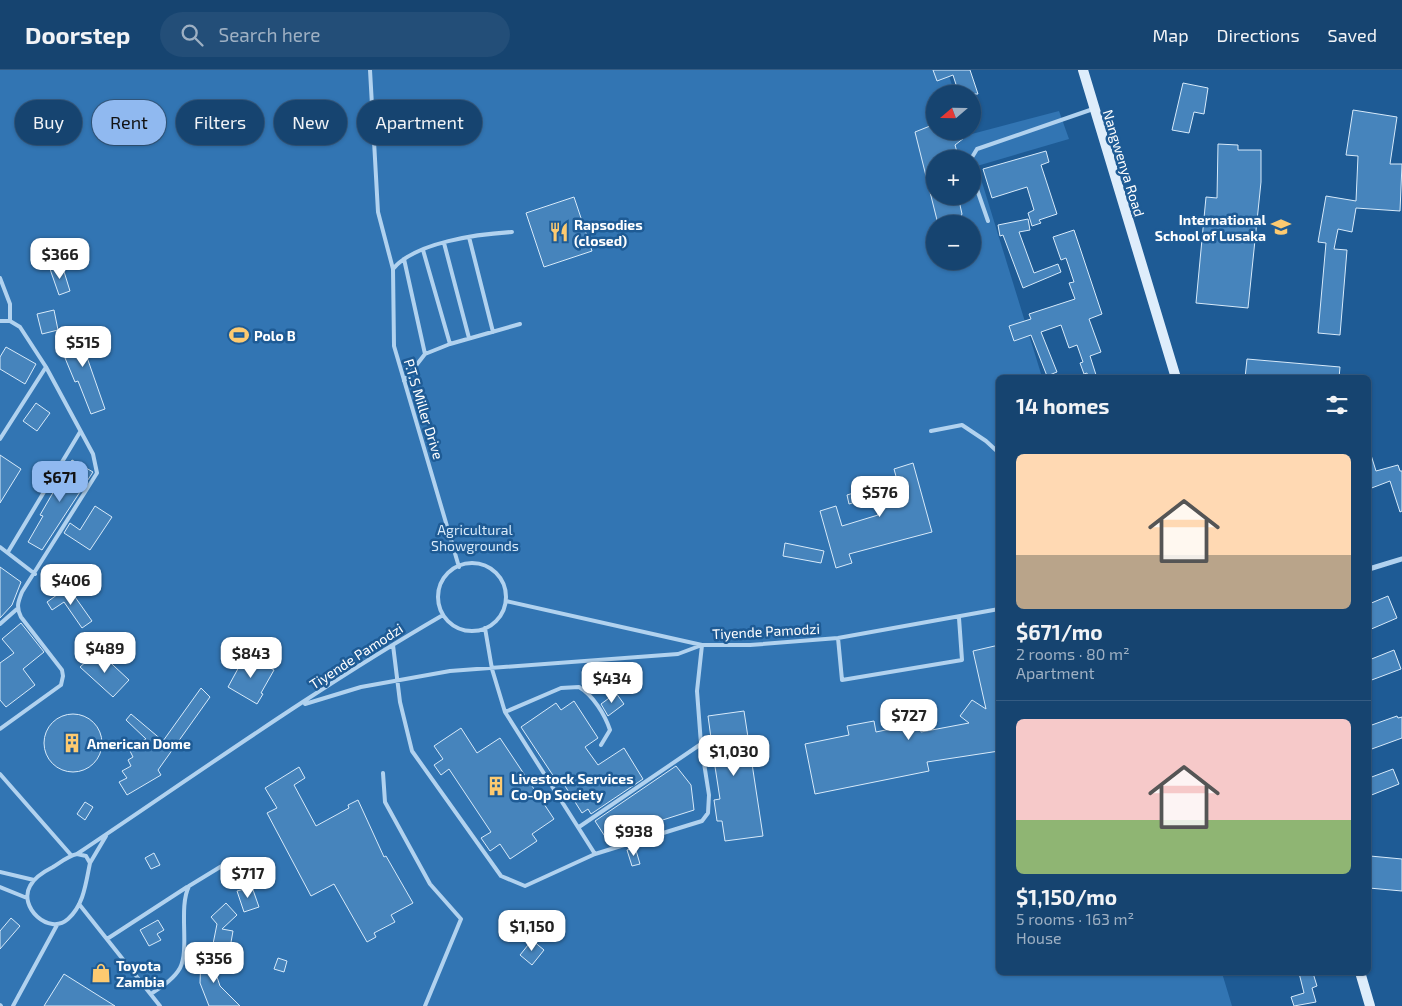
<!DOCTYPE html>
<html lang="en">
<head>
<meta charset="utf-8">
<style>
  :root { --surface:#164470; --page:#234e78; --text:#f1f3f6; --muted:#9eb0c3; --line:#355c83; --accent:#90b9f0 }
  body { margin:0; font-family:"Exo 2",sans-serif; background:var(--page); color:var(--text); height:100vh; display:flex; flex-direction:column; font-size:19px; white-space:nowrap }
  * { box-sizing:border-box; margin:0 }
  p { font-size:16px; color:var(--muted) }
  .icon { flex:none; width:28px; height:28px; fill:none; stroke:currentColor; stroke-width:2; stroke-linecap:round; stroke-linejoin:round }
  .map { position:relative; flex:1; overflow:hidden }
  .side { position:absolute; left:996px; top:305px; width:375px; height:600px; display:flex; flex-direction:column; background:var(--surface); border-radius:8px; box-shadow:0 1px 4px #0004,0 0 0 1px var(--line) }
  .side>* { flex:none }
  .top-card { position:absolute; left:15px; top:30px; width:475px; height:45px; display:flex; gap:10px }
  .needle { width:32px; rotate:250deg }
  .fabs { position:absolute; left:926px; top:15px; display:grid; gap:10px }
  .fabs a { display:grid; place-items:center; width:55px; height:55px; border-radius:50%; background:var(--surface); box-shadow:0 1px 4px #0004,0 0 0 1px var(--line); font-size:25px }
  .price { position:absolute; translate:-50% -42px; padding:0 11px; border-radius:10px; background:#fff; color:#222; font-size:16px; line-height:32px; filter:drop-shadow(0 1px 2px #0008) }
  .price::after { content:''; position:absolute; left:50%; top:30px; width:15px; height:11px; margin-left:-8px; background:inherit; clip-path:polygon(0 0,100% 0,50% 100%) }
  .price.on { background:var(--accent); color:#111 }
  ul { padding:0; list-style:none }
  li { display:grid; align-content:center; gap:10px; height:265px; padding:0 20px }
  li+li { border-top:1px solid var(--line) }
  li span { display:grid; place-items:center; height:155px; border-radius:8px; color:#555 }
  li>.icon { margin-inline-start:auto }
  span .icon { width:90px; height:90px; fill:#fffc; stroke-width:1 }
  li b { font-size:21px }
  h2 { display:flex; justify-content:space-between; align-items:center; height:60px; padding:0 20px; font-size:21px }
  .tag { padding:0 18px; border-radius:22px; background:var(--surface); box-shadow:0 1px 4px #0004,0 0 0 1px var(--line); font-size:18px; line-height:45px }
  .tag.on { background:var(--accent); color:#111 }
  header { display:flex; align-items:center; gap:30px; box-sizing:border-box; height:70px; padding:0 25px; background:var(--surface); border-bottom:1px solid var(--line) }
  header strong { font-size:24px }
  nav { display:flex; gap:28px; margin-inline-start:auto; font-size:18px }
  .search { width:350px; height:45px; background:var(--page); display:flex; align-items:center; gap:12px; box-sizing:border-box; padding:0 18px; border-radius:28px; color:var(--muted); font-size:19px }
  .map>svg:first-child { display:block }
  .green { fill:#3275b3; fill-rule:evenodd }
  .building { fill:#4684bc; stroke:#d7eafa }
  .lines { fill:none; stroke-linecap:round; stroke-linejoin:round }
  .service { stroke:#b1d2ef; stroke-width:4 }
  .minor { stroke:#b1d2ef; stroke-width:5 }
  .secondary { stroke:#deedfb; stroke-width:10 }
  .labels { text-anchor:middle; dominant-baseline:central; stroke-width:5; stroke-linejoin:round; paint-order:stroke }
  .street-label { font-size:14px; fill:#fff; stroke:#1e5b95 }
  .poi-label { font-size:14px; font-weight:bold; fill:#fff; stroke:#1e5b95; text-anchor:start }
  .park-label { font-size:14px; fill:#d7eafa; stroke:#1e5b95 }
</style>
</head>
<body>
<header>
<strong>Doorstep</strong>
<div class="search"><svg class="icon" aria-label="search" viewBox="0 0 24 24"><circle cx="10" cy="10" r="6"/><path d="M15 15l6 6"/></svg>Search here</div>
<nav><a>Map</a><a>Directions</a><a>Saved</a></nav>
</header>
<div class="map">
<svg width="1402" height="936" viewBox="0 0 1402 936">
  <rect width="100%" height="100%" fill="#1e5b95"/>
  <!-- green -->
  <path class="green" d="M0 0H947L955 24H935V61H966L968 65 1059 41 1069 69 977 96 1042 307 999 308V902L1222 903 1232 936H0ZM935 89H972V126H935ZM935 154H972V191H935Z"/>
  <!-- building -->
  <path class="building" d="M933 0H970L978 24H959L953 5 937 11Z
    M1183 13 1208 18 1204 44 1194 42 1189 63 1172 60Z
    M1353 40 1397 47 1390 94H1402L1400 141 1356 138 1352 162 1338 159 1334 179 1347 180 1340 265 1318 263 1326 173 1318 172 1326 126 1356 131 1358 86 1346 85Z
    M935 54V61H962L964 68 955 75 959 89H935V126H958L962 144 957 154H938L915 62Z
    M1218 74 1238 75V80H1261V112L1248 238 1196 233 1206 127 1217 128Z
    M1046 81 1049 92 1041 95 1057 144 1039 150 1041 153 1032 156 1028 143 1034 140 1027 117 992 128 983 99Z
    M574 127 592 181 544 197 526 143Z
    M1028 149 1030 160 1019 162 1034 203 1058 194 1061 202 1023 218 1003 165 1000 166 998 155Z
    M1074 160 1102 244 1089 249 1101 282 1090 286 1097 308H1088L1087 303 1084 304 1080 293 1083 292 1077 275 1069 278 1061 255 1041 262 1057 302 1047 306 1031 265 1014 271 1009 256 1031 249 1029 244 1075 229 1069 213 1074 212 1066 188 1061 190 1053 167Z
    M62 195 70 221 59 225 50 199Z
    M54 240 58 260 42 264 37 244Z
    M85 257 89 270 82 273 105 339 91 344 78 311 75 312 65 288 69 287 62 264Z
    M6 277 36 294 25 314 0 299V287Z
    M1247 289 1340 297 1339 308H1245Z
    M36 333 50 343 37 361 23 351Z
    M0 385 21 399 0 433Z
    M1369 385H1371L1376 401 1398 395 1400 401H1402V441L1400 442 1390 411 1369 419Z
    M72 390 93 402 42 480 28 472 43 446 40 445Z
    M913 393 932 462 849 484 852 493 836 498 820 441 836 436 842 456 878 445 873 427 849 434 847 425 897 410 894 399Z
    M95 436 112 447 90 480 64 463 70 453 80 460Z
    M785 473 824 481 821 493 783 486Z
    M0 497 21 512 12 535 0 548Z
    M68 517 92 551 82 558 64 532 52 540 47 532Z
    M1388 526 1397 548 1369 560V534Z
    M21 553 44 582 23 599 35 615 6 637 0 630V593L14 583 2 569Z
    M999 575V681L927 692 929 701 815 724 805 674 849 665 847 656 874 651 876 662 919 653 921 662 969 653 960 646 972 630 986 639 973 581Z
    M1394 580 1401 599 1369 611V590Z
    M98 581 129 610 113 627 80 597Z
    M246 584 274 600 261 623 263 624 257 634 228 617Z
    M201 618 210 627 158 700 161 705 127 725 119 712 127 708 122 701 131 696 128 690 133 687 128 677 146 669 126 650 131 644 163 671Z
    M616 623 624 634 608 646 601 634Z
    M574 631 598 668 585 677 598 695 624 678 643 709 591 744 588 739 582 743 560 708 556 710 521 657 556 633 561 640Z
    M744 641 763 766 725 771 722 751H717L714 730 720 729 714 690 709 691 706 669 711 668 708 646Z
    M44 673a29 29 0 1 1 58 0a29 29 0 1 1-58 0Z
    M1397 646 1398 648 1402 647V668L1369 680V656Z
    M461 658 477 683 500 668 554 749 532 764 537 771 510 789 500 774 490 781 481 768 491 762 449 699 441 705 434 695 443 689 434 676Z
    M676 696 691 715 694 740 625 762 623 757 606 768 595 751Z
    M299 697 305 708 294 715 316 756 349 738 348 735 358 730 384 787 386 786 413 833 391 845 395 852 374 863 376 867 367 872 334 814 311 826 267 743 277 738 265 718Z
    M1393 699 1399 714 1369 726V708Z
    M85 732 93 737 85 750 77 744Z
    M635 777 640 794 632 796 627 780Z
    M154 783 160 795 151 799 145 788Z
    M1370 786 1402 789V821L1369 818Z
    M252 817 259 837 244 842 237 821Z
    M226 833 237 845 222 859 233 861 230 878 213 874 217 854 211 847Z
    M11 848 20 856 0 879V861Z
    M158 850 164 860 157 864 161 870 149 876 140 860Z
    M532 870 544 880 532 895 520 885Z
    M201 886 218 887 217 907 220 916 240 936H209L200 913Z
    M278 888 287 891 284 902 274 899Z
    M1299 903H1313L1317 916 1312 918 1316 932 1294 936 1291 927 1304 923Z
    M64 904 115 936H44Z"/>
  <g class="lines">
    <!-- service -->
    <path class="service" d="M370 0 378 142 393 199
      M971 89 977 79 1093 39
      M972 105 988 151
      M469 167 493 262
      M444 173 469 268
      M423 180 450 274
      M404 189 425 284
      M0 208 10 234V251
      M0 251H10L20 257 46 297 93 384 97 403 22 522C18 532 16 537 21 547L62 600 63 606 61 615 0 659
      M404 311 425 284 450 274 520 254
      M931 361 962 355 986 371 999 383
      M0 369 46 297
      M0 477 35 504
      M8 482 80 362
      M438 527a34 34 0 1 1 68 0a34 34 0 1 1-68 0Z
      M459 497 394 276 393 199C415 172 479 164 512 162
      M506 531 702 575H750L838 568 999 539
      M0 554 17 539
      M485 558 492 599 505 642 595 784
      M838 568 842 610 962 590 959 548
      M393 575 400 632 412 681 501 806 525 816 595 784 702 751 708 743 709 725 701 674 697 621 702 575
      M305 634 361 617 450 601 678 584 702 575
      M505 642 561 618 579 617C593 625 605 645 610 660L601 675
      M383 703 385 732 430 814 461 849 425 936
      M0 704 71 785
      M579 757 701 674
      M77 784C198 703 317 618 443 545
      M77 784 86 786 90 793C86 812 84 835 68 849 49 866 18 837 30 816 34 808 45 801 53 797 61 792 68 786 77 784Z
      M90 793 106 766
      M0 802 34 810
      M0 817 27 828
      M79 834 160 936
      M107 869 187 817
      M151 924C161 917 174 909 180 898 190 879 178 838 189 816L225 794
      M0 935 1 936
      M13 936 57 855"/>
    <!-- minor -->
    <path class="minor" d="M1369 499 1402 489"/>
    <!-- secondary -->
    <path class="secondary" d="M1083 0 1176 308
      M1360 902 1370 936"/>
  </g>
  <!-- icons -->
  <defs>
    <symbol id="school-bare" viewBox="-9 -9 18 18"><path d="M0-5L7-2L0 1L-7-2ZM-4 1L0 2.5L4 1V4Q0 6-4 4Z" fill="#fdca70" stroke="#1e5b95" stroke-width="2.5" paint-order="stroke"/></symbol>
    <symbol id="restaurant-bare" viewBox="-9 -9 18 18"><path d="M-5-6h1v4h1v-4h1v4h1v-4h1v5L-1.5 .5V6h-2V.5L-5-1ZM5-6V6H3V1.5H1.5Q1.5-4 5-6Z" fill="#fdca70" stroke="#1e5b95" stroke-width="2.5" paint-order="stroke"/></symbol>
    <symbol id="stadium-bare" viewBox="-9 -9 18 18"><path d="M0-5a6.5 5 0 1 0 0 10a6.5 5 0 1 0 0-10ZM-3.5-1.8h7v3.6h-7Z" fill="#fdca70" stroke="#1e5b95" stroke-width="2.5" paint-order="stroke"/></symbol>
    <symbol id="building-bare" viewBox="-9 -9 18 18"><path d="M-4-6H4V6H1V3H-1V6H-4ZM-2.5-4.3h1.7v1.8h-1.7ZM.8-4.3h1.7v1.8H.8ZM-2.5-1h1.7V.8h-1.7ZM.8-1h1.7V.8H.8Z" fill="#fdca70" stroke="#1e5b95" stroke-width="2.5" paint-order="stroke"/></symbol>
    <symbol id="shop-bare" viewBox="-9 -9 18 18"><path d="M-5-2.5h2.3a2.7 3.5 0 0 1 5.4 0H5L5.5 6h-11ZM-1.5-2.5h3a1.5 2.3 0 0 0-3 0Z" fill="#fdca70" stroke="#1e5b95" stroke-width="2.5" paint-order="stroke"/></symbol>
  </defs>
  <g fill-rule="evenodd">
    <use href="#school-bare" x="1267" y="143" width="28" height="28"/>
    <use href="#restaurant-bare" x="545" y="148" width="28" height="28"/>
    <use href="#stadium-bare" x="225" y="251" width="28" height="28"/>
    <use href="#building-bare" x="58" y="659" width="28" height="28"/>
    <use href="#building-bare" x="482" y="702" width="28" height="28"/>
    <use href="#shop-bare" x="87" y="889" width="28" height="28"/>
  </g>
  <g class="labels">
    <!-- street labels -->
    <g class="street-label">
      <text transform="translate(1124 93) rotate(73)">Nangwenya Road</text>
      <text transform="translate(424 339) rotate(73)">P.T.S Miller Drive</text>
      <text transform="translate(766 561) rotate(-3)">Tiyende Pamodzi</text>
      <text transform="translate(356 586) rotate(-33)">Tiyende Pamodzi</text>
    </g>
    <!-- poi labels -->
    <g class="poi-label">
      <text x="1266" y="149" text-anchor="end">International<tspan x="1266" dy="16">School of Lusaka</tspan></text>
      <text x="574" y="154">Rapsodies<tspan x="574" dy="16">(closed)</tspan></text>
      <text x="254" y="265">Polo B</text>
      <text x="87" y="673">American Dome</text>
      <text x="511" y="708">Livestock Services<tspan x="511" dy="16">Co-Op Society</tspan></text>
      <text x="116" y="895">Toyota<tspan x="116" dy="16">Zambia</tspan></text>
    </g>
    <!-- park labels -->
    <g class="park-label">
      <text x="475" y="459">Agricultural<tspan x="475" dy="16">Showgrounds</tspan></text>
    </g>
  </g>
</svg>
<div class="fabs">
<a><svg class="needle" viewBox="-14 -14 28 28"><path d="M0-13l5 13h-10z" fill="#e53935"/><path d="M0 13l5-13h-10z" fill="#9eb0c3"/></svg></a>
<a>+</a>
<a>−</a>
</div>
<b class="price" style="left:60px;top:210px">$366</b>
<b class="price" style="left:83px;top:298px">$515</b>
<b class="price on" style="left:60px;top:433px">$671</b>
<b class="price" style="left:880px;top:448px">$576</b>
<b class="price" style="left:71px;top:536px">$406</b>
<b class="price" style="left:105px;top:604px">$489</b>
<b class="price" style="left:251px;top:609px">$843</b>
<b class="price" style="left:612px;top:634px">$434</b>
<b class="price" style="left:909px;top:671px">$727</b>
<b class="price" style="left:734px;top:707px">$1,030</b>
<b class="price" style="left:634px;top:787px">$938</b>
<b class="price" style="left:248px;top:829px">$717</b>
<b class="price" style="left:532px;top:882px">$1,150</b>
<b class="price" style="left:214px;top:914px">$356</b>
<div class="top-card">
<a class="tag">Buy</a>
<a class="tag on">Rent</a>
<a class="tag">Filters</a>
<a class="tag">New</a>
<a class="tag">Apartment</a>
</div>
<section class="side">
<h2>14 homes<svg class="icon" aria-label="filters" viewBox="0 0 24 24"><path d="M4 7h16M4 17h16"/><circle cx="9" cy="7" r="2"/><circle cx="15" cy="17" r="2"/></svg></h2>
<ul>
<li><span style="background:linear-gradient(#ffd9b3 65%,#b9a48a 0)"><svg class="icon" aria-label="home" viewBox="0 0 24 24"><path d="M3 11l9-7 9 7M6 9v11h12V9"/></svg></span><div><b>$671/mo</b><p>2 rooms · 80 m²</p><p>Apartment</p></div></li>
<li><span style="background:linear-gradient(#f6c9c9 65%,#8fb573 0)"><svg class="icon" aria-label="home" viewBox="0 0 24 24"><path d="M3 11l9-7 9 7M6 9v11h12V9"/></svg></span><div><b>$1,150/mo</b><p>5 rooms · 163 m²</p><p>House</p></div></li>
</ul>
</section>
</div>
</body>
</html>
